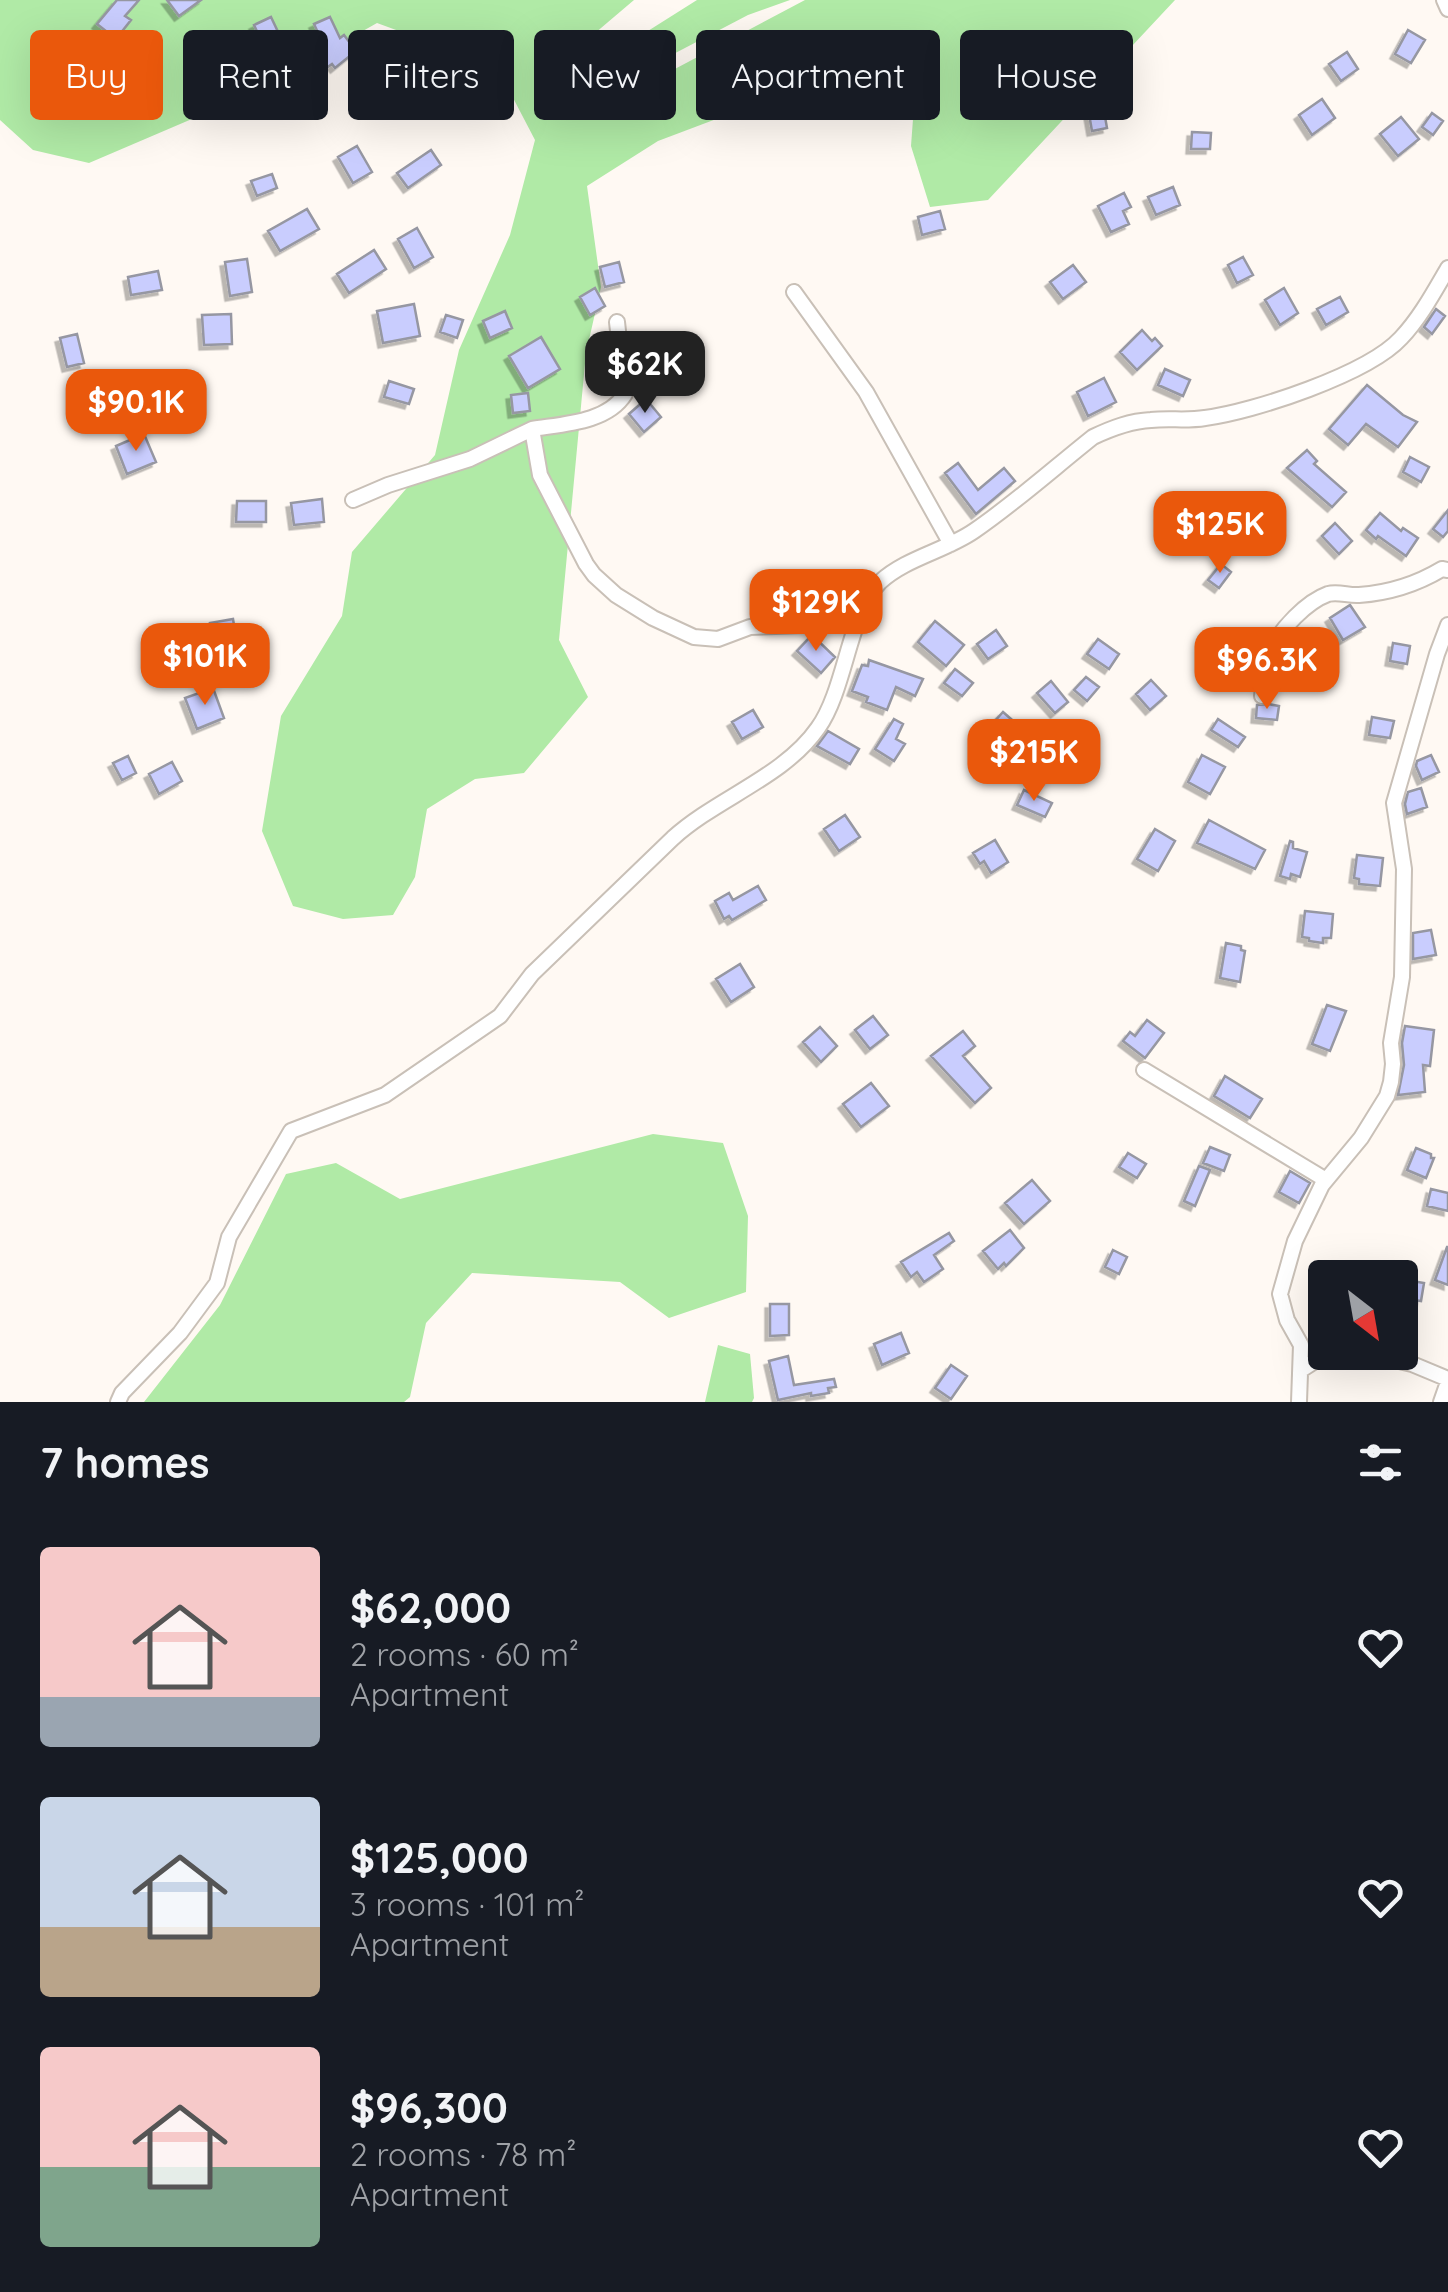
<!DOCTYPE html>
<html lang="en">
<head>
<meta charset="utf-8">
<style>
  :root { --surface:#171b24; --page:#20242c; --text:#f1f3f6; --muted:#9ea1a6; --accent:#ea580c }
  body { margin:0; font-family:Quicksand,sans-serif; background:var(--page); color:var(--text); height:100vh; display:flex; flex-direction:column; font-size:38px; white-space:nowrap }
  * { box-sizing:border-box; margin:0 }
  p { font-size:32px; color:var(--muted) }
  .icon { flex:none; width:55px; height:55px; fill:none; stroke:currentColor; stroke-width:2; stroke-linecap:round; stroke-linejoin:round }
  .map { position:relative; height:1402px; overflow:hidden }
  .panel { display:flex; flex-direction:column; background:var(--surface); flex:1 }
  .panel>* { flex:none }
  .hud { position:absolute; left:30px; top:30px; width:1390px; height:90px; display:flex; gap:20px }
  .needle { width:65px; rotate:149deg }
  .tools { position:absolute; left:1308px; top:1260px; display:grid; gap:20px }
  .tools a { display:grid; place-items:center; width:110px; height:110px; border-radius:10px; background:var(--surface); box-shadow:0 10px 40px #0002; font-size:50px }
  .price { position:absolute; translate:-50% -85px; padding:0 22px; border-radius:20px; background:var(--accent); color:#fff; font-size:32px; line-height:65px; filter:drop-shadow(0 2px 5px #0008) }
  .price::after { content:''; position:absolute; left:50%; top:60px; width:30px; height:22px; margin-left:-15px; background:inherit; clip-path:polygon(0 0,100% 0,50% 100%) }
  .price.on { background:#222; color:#fff }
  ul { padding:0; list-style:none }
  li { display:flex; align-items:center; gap:30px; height:250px; padding:0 40px }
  li span { display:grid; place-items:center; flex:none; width:280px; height:200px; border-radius:10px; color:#555 }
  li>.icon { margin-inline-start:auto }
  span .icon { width:120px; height:120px; fill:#fffc; stroke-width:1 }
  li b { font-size:42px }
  h2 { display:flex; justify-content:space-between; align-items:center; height:120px; padding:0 40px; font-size:42px }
  .chip { padding:0 35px; border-radius:10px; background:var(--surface); box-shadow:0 10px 40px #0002; font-size:35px; line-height:90px }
  .chip.on { background:var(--accent); color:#fff }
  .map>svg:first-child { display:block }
  .green { fill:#b0eaa6 }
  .building { fill:#c9cdfe; stroke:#9697a2; stroke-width:2.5; filter:url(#shadow) }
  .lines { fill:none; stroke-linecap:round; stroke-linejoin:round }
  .street-casing { stroke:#c9c0b7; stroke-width:18 }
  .street { stroke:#fff; stroke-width:14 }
</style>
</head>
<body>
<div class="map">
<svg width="1448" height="1402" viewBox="0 0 1448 1402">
  <defs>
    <filter id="shadow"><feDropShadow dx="-4.5" dy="4.5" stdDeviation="0" flood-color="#0004"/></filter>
  </defs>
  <rect width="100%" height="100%" fill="#fff9f3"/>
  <!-- green -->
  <path class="green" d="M0 0H634L581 45 559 87 586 104 622 97 805 0H1175L988 200 930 207 911 146 918 52 856 54 772 98 658 141 587 186 601 287 586 353 559 640 588 697 524 773 475 779 427 809 415 877 393 915 343 919 293 906 262 831 281 716 342 616 352 552 435 455 459 350 510 235 535 140 497 67 377 23 255 92 89 163 33 150 0 120Z
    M697 0H790L748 15 620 82 597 88 584 75 613 53Z
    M653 1134 723 1143 748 1216 746 1292 669 1318 620 1282 472 1273 426 1323 410 1397 404 1402H144L220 1305 286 1174 336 1163 400 1199Z
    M718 1345 750 1354 754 1398 752 1402H705Z"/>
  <!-- building -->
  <path class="building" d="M117 0H139L125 16 131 20 116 39 97 24Z
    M167 0H201L179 16Z
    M271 17 279 34 262 42 254 25Z
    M330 17 340 38 344 35 356 51 335 68 332 64 307 82 290 59 320 37 314 24Z
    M1408 30 1425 40 1411 63 1395 54Z
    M439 33 446 49 441 52 453 77 436 85 426 63 431 60 422 41Z
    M915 46 917 74 892 75 890 48Z
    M1347 52 1358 69 1341 81 1329 64Z
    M266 55 279 76 255 91 242 70Z
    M1020 62V79L991 80V63Z
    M391 74 402 94 387 103 376 82Z
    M1322 99 1335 118 1312 135 1299 115Z
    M1104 111 1107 128 1092 131 1089 114Z
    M1432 113 1443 121 1433 135 1422 127Z
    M1401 117 1419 139 1398 156 1380 134Z
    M1192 132 1211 133 1210 149H1191Z
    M357 146 372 172 353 183 338 157Z
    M431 150 441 165 408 188 397 173Z
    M272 174 277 188 257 196 251 181Z
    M1173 187 1180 205 1156 215 1148 197Z
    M1124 193 1131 207 1123 211 1129 224 1111 232 1098 206Z
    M307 209 319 229 280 251 268 231Z
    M940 211 945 229 922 235 918 217Z
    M417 228 433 257 414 268 398 239Z
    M374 250 386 269 349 293 337 274Z
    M1243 257 1253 275 1237 283 1228 265Z
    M247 259 252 292 230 296 225 262Z
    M619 262 624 282 605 287 600 267Z
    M1073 265 1086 282 1063 299 1050 282Z
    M158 271 162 290 131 295 128 277Z
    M595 288 605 306 590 315 580 297Z
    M1284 288 1298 313 1280 325 1265 300Z
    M1340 297 1348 312 1326 325 1317 309Z
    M414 304 420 336 383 343 377 311Z
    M1436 309 1445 316 1432 334 1424 327Z
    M505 311 512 328 490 338 483 321Z
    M231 314 232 344 204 345 202 315Z
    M446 315 463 320 457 338 440 332Z
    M1142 330 1152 341 1155 338 1162 346 1137 370 1120 352Z
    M77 334 84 363 67 367 60 338Z
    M541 337 560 369 528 388 509 356Z
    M1165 369 1190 380 1183 396 1158 385Z
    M1104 378 1116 402 1088 416 1077 392Z
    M389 381 414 389 409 404 384 397Z
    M1367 385 1403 415 1417 422 1398 447 1366 424 1348 445 1329 429Z
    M528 393 530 411 513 413 511 395Z
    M646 399 661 417 644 432 629 414Z
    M144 434 156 462 127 474 116 446Z
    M1307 450 1317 461 1314 464 1346 492 1332 507 1287 468Z
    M1410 457 1429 467 1421 482 1403 472Z
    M958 463 978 490 1004 468 1015 481 976 514 945 473Z
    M322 499 324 522 294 525 291 503Z
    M237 501H266V522H236Z
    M1448 510V531L1443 537 1433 529Z
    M1380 513 1401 531 1403 528 1418 538 1406 556 1378 536 1376 539 1366 530Z
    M1335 523 1352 541 1339 554 1322 536Z
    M1221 564 1231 572 1219 588 1208 580Z
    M1350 605 1365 627 1343 640 1330 618Z
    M233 619 238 649 215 653 210 623Z
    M935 621 964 645 946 666 918 642Z
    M996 630 1007 646 988 659 977 644Z
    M812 635 835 657 821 673 797 651Z
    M1098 639 1119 654 1109 669 1087 654Z
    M1393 643 1410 646 1407 664 1390 661Z
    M869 660 923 679 915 696 896 687 887 710 866 702 868 697 852 691 862 665 868 666Z
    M955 669 973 683 962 696 944 683Z
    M1086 677 1099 687 1087 701 1074 690Z
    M1151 680 1166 696 1150 710 1136 694Z
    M1051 681 1068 702 1055 713 1037 693Z
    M213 688 224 718 197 729 185 698Z
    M1268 704 1279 706 1277 720 1256 718 1257 705Z
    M753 710 763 727 742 739 732 722Z
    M1003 712 1019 726 1008 739 1010 741 1004 750 981 731 988 721 992 724Z
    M1372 717 1394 721 1390 738 1369 735Z
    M894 719 903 724 896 739 905 744 894 761 875 749Z
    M1218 719 1245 737 1238 747 1211 730Z
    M828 731 859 749 850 764 817 746Z
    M1202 755 1225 767 1210 794 1188 782Z
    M1431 755 1439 772 1422 780 1416 766 1417 761Z
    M128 756 136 773 122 780 113 763Z
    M172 762 182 781 159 794 149 774Z
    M1421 788 1427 807 1407 814 1405 804 1408 792Z
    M1024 790 1052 803 1045 817 1017 805Z
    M845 815 860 837 839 851 824 829Z
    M1209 820 1265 850 1255 869 1197 843Z
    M1155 829 1175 841 1158 871 1137 859Z
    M995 840 1008 862 991 873 984 861 980 864 973 853Z
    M1290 841 1293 842V848L1307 852 1300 877 1291 874 1290 879 1280 876Z
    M1357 855 1383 858 1380 886 1359 884V879L1354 878Z
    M758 886 766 900 732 920 729 916 724 919 715 901 729 893 733 900Z
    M1305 911 1333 914 1331 938H1323V943L1309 941V938L1302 937Z
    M1431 930 1436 955 1413 959V933Z
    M1226 943 1241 946V950L1245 951 1240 982 1220 978Z
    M740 964 754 987 731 1002 716 979Z
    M1327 1005 1346 1011 1330 1051 1312 1044Z
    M873 1016 888 1035 870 1049 855 1030Z
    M1147 1020 1164 1033 1145 1058 1123 1041 1130 1032 1135 1036Z
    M1405 1026 1434 1030 1430 1066 1423 1065 1425 1092 1398 1095 1404 1065 1402 1043Z
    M820 1027 837 1046 821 1062 803 1042Z
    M963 1031 975 1046 963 1056 991 1088 975 1103 931 1056Z
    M1225 1076 1262 1099 1250 1118 1214 1096Z
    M871 1083 889 1106 861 1127 843 1104Z
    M1210 1147 1230 1155 1224 1171 1203 1163Z
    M1416 1148 1431 1154V1158H1434L1426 1178 1407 1170Z
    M1128 1153 1146 1164 1137 1178 1119 1167Z
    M1199 1166 1210 1170 1195 1206 1184 1201Z
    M1290 1171 1310 1183 1299 1203 1279 1192Z
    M1032 1180 1050 1201 1024 1224 1005 1203Z
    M1431 1189 1448 1193V1211L1427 1206Z
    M1010 1230 1024 1248 1006 1266 1004 1263 998 1269 983 1251Z
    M949 1233 954 1241 934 1255 943 1269 924 1282 917 1272 911 1277 901 1262Z
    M1447 1247H1448V1285L1435 1280Z
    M1113 1250 1127 1257 1119 1274 1105 1267Z
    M1364 1262H1388V1278L1364 1275Z
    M1400 1279 1424 1283 1421 1301 1400 1298Z
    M770 1304H789V1335L770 1336Z
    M901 1333 909 1353 882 1365 874 1344Z
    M788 1356 794 1385 834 1379 836 1387 828 1388 829 1393 811 1396V1393L778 1400 769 1361Z
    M951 1365 967 1376 951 1399 935 1388Z"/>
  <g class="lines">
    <defs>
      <path id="street" d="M1444 0 1448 9
        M794 292 866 392 951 544
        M617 322 625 394C607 423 562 424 532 429L540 475 586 564 594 575 616 595 653 618 694 637 718 639 750 627 803 625 863 610
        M353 500 388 485 470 459 532 429
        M1262 696C1264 681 1265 662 1271 649 1281 629 1306 602 1328 594 1338 591 1349 596 1359 595 1388 593 1417 584 1442 569L1448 570
        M1144 1070 1326 1180
        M1361 1352 1412 1364 1448 1379
        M1301 1370 1329 1352
        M118 1402 122 1393 180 1333 217 1283 229 1237 291 1131 385 1095 500 1016 532 974 673 838C717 798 784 777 818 728 846 689 849 612 880 582 906 558 945 551 974 531 1015 503 1054 468 1093 437 1112 428 1130 421 1151 420 1169 418 1187 421 1205 418 1253 412 1368 374 1401 338 1420 318 1434 292 1448 268
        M1299 1402 1301 1345 1287 1320 1280 1294 1295 1241 1322 1185 1361 1138 1387 1096 1391 1082 1393 1064 1391 1043 1402 977 1404 869 1394 803 1437 654 1448 625
        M1441 1402 1448 1382"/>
    </defs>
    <!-- street casing -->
    <use href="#street" class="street-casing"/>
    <!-- street -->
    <use href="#street" class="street"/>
  </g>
</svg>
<div class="tools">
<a><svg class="needle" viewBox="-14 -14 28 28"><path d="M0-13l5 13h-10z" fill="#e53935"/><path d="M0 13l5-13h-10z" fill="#9ea1a6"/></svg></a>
</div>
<b class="price on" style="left:645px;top:416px">$62K</b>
<b class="price" style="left:136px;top:454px">$90.1K</b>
<b class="price" style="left:1220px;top:576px">$125K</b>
<b class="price" style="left:816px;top:654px">$129K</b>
<b class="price" style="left:205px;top:708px">$101K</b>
<b class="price" style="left:1267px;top:712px">$96.3K</b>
<b class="price" style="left:1034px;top:804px">$215K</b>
<div class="hud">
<a class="chip on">Buy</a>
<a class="chip">Rent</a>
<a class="chip">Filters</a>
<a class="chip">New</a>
<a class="chip">Apartment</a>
<a class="chip">House</a>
</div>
</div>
<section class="panel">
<h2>7 homes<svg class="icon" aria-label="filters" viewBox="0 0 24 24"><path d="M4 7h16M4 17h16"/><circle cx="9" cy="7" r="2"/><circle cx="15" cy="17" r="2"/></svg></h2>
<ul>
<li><span style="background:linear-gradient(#f6c9c9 75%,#9aa5b1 0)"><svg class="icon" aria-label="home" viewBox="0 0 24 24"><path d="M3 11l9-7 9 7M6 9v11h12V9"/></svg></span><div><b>$62,000</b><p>2 rooms · 60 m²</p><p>Apartment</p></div><svg class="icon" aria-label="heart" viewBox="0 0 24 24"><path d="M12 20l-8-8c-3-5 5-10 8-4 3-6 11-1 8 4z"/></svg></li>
<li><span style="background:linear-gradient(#c9d6e8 65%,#b9a48a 0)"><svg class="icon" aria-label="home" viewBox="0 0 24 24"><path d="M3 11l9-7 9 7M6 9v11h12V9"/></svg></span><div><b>$125,000</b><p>3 rooms · 101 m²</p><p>Apartment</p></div><svg class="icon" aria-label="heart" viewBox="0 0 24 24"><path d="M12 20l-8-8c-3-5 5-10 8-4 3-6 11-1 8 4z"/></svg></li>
<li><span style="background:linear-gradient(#f6c9c9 60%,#7fa58c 0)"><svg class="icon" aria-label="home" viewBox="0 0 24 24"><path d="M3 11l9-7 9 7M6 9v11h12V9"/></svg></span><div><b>$96,300</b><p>2 rooms · 78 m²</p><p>Apartment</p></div><svg class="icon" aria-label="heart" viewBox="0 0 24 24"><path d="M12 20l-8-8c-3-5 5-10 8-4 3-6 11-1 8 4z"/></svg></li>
</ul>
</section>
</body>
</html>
